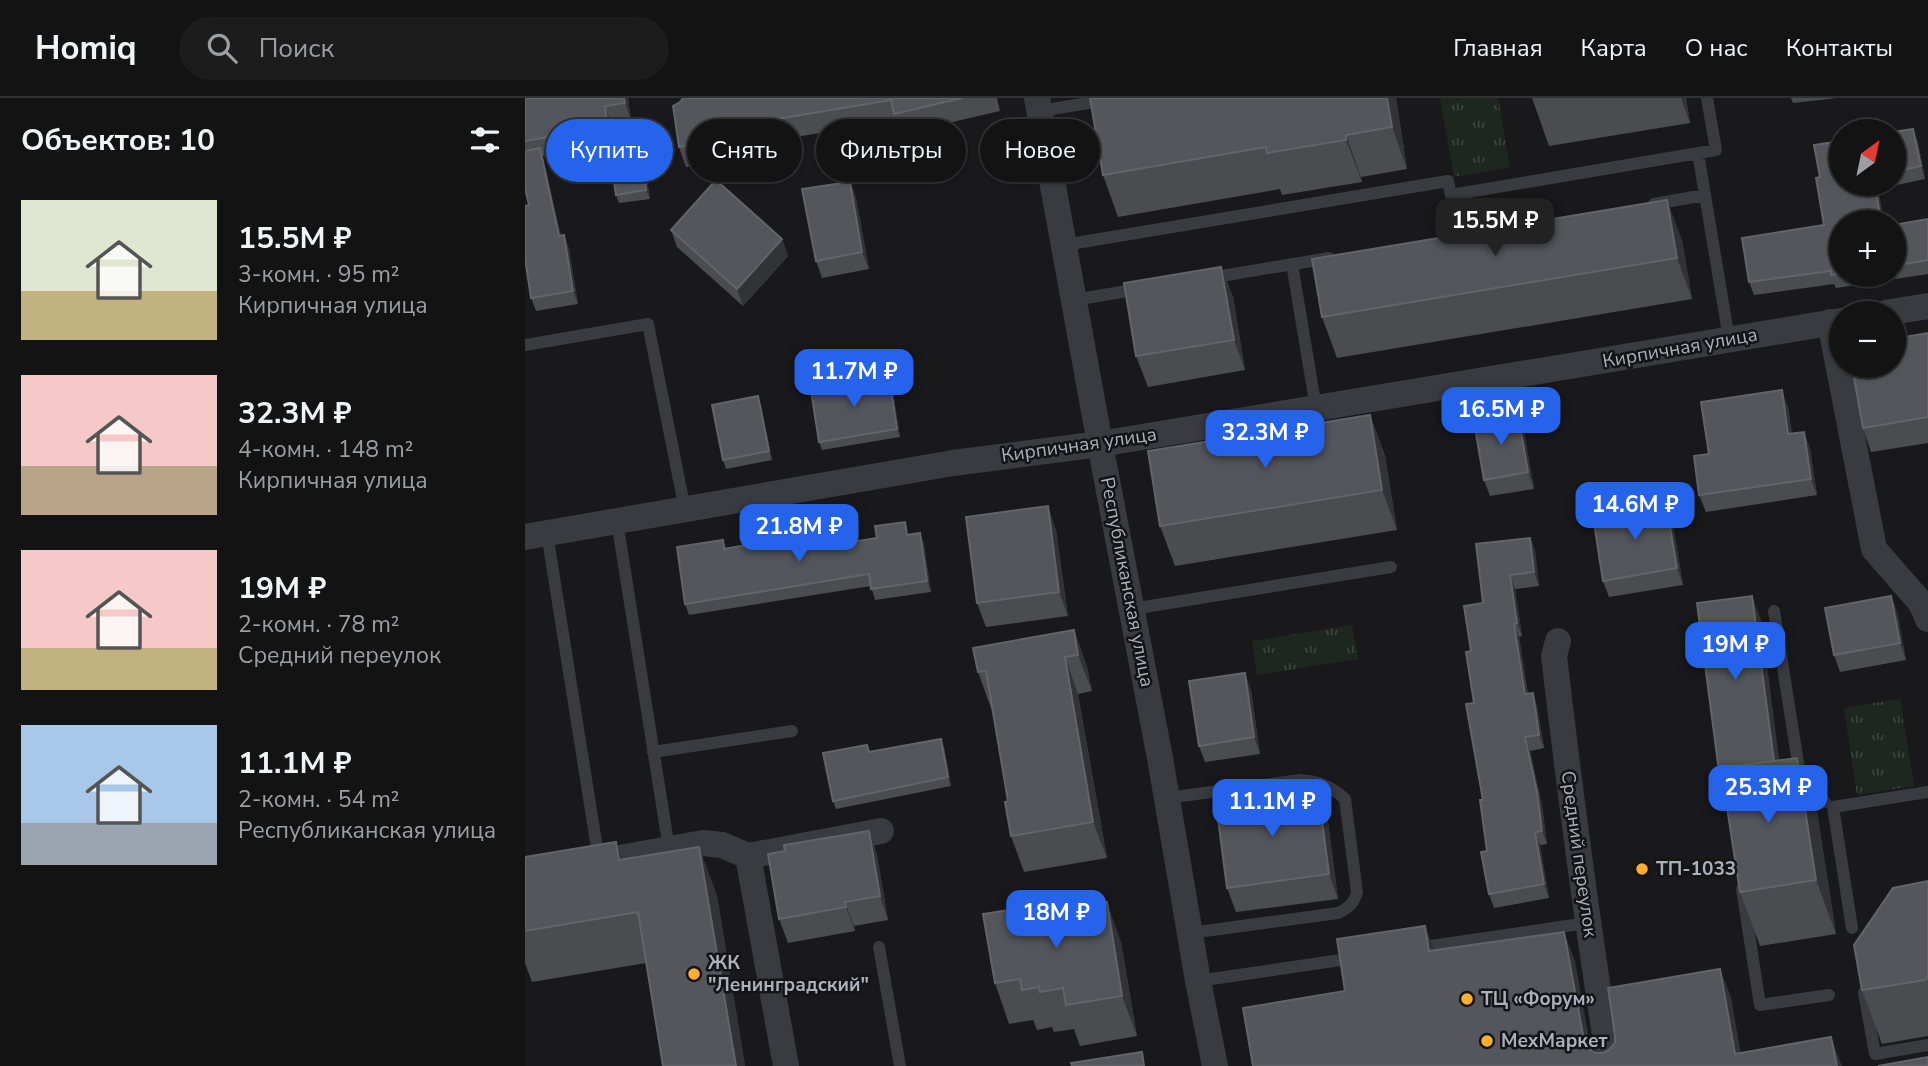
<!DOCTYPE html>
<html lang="ru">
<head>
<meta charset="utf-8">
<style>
  :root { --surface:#131314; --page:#1c1c1d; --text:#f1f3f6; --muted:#9d9ea0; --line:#323234; --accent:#2563eb }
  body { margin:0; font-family:"Nunito Sans",sans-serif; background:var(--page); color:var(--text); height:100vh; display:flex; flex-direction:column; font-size:26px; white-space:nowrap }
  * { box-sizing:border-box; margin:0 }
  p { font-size:23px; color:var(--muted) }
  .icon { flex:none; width:38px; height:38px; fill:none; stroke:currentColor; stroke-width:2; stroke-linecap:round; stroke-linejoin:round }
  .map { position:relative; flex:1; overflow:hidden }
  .drawer { display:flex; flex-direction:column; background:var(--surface); width:525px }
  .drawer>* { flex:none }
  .banner { position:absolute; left:21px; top:21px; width:665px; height:63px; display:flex; gap:14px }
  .needle { width:46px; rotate:33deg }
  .tools { position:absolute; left:1304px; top:21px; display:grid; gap:14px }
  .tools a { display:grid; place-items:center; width:77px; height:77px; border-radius:50%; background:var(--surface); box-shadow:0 2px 5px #0004,0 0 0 2px var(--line); font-size:35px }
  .price { position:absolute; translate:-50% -60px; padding:0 16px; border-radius:14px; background:var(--accent); color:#fff; font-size:23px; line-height:46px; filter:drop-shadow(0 2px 4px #0008) }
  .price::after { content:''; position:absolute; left:50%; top:42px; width:21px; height:16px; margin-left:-10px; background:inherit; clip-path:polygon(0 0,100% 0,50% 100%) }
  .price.selected { background:#222; color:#fff }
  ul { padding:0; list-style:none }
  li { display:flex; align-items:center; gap:21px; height:175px; padding:0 21px }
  li span { display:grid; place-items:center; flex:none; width:196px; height:140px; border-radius:0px; color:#555 }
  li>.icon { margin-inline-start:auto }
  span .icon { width:84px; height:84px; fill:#fffc; stroke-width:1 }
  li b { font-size:30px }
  h2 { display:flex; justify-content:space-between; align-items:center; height:84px; padding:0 21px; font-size:30px }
  .pill { padding:0 24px; border-radius:32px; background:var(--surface); box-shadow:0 2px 5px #0004,0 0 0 2px var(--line); font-size:24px; line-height:63px }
  .pill.selected { background:var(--accent); color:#fff }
  header { display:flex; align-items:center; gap:42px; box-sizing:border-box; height:98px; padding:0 35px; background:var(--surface); border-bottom:2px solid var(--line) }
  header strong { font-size:33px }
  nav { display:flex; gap:38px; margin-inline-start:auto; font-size:24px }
  .search { width:490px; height:63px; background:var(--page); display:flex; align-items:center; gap:18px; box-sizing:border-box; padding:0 24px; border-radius:38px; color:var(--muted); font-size:26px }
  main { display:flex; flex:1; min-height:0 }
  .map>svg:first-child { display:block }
  .park { fill:url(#park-tufts) }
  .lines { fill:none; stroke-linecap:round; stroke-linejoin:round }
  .lane { stroke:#393b41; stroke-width:12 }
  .street { stroke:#393b41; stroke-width:26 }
  .wall { fill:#4a4c50 }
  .shaded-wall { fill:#323336 }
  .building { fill:#55565c; stroke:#62646b; stroke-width:2 }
  .poi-dot { fill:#ffae2d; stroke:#141416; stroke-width:2.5 }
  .labels { text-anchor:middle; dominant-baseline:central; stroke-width:5; stroke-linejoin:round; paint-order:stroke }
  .street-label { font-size:19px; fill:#aab0bc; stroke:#141416 }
  .poi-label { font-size:19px; font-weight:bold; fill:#aab0bc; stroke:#141416; text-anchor:start }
</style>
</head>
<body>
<header>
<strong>Homiq</strong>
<div class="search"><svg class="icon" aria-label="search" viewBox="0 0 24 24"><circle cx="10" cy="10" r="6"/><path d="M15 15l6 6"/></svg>Поиск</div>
<nav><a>Главная</a><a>Карта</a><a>О нас</a><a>Контакты</a></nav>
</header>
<main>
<section class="drawer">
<h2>Объектов: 10<svg class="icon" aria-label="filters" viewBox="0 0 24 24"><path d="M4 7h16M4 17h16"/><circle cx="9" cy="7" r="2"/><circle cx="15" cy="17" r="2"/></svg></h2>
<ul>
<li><span style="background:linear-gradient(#dfe7d0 65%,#c2b280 0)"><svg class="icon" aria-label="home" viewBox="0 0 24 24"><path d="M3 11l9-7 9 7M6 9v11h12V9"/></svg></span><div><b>15.5M ₽</b><p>3-комн. · 95 m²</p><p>Кирпичная улица</p></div></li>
<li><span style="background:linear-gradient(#f6c9c9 65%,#b9a48a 0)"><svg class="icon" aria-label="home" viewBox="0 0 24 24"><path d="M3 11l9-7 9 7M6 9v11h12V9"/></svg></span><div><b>32.3M ₽</b><p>4-комн. · 148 m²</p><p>Кирпичная улица</p></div></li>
<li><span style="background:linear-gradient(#f6c9c9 70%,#c2b280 0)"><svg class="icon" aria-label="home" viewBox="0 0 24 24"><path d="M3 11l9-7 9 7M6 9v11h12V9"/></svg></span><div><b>19M ₽</b><p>2-комн. · 78 m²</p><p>Средний переулок</p></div></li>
<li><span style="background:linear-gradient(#a9c7e8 70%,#9aa5b1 0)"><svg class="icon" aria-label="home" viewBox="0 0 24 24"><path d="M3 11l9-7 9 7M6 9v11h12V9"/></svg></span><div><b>11.1M ₽</b><p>2-комн. · 54 m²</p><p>Республиканская улица</p></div></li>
</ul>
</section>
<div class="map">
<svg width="1403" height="968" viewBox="0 0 1403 968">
  <defs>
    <pattern id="park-tufts" width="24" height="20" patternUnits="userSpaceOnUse" patternTransform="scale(1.75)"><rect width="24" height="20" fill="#1e271f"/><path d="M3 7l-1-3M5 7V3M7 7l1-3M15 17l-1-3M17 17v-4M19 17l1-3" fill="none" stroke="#3c443e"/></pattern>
  </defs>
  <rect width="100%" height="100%" fill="#19191b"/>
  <!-- park -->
  <path class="park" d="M915 0H973L985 69 929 79Z
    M827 527 833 561 732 577 727 543Z
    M1375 601 1389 688 1332 697 1319 610Z"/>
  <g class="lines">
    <!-- lane -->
    <path class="lane" d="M515 13 593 0
      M1173 55 1180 97
      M1129 106 1180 97 1204 241
      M539 147 923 83 926 97 1191 52 1182 0
      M767 166 791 310
      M684 180 804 160
      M549 202 614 191
      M0 247 123 226 160 412
      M92 423 144 751
      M22 435 74 763
      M607 511 866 469
      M1249 513 1277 690 1300 704
      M128 654 267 633
      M642 700 775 682C793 683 806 688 820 701L832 794C829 805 824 810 813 815L665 835
      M1274 706 1298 703
      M1217 791 1235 907 1304 897
      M1327 830 1308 709 1403 694
      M354 849 375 968
      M892 850 1062 825
      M673 883 829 860
      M1346 884 1339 895 1350 956 1403 947"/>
    <!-- street -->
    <path class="street" d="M512 0 575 346 635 660 673 883 690 968
      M1360 215 1403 208
      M1305 224 1349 451 1396 505 1403 521
      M0 439 428 365 575 346 1316 223
      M1033 543 1029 558C1045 695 1063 832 1085 968
      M223 758 261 968
      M0 777 178 745 197 747 223 758 356 733"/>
  </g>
  <!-- wall -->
  <path class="wall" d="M0 0H103L106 22 86 25 89 46 17 58 36 138 39 137 44 151 53 206 11 213 6 200 4 107 0 90Z
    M158 0H472L475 13 376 36 371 22 235 45 237 59 161 69 154 49 155 4Z
    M871 0 882 71 836 79 837 84 757 97 755 91 593 119 578 77Z
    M1007 0H1161L1165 25 1024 48Z
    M1266 0H1312L1268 5Z
    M1368 34 1393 44 1400 81 1353 91 1359 124H1316V177H1368V127L1403 121V176L1311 190 1309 186 1229 197 1224 184 1299 127 1295 79 1316 86H1368Z
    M117 60 120 69 125 101 94 105 91 97Z
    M325 84 331 100 344 171 297 180 291 163Z
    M146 132 257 141 263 158 218 208 152 149Z
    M1157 142 1167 201 812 260 797 219Z
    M696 169 708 199 720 272 623 289 611 258Z
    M1403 235V345L1346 354 1338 330Z
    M367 288 375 339 297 352 294 344Z
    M236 307 247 362 201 371 198 362Z
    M1263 309 1267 336 1279 334 1285 351 1292 397 1181 414 1174 397 1184 356Z
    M845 317 860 358 872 432 650 468 635 428Z
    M993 317 999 334 1009 391 965 398 959 382Z
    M1147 422 1158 487 1084 499 1078 483Z
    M531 432 543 518 461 529 452 505Z
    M395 435 399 446 406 494 350 502 346 488 164 517 160 506 198 442 201 450 297 446V449Z
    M1005 440 1010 453 1014 488 990 491 997 538 994 539 1003 596 1008 595 1012 608 1019 650 1005 653 1017 707 1022 746 1015 747 1024 800 969 810 964 796 962 753 946 553 958 505Z
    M1366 498 1372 514 1381 562 1315 574 1309 557Z
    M1236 522 1254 663 1292 714 1311 836 1235 848 1215 794 1200 697 1195 681Z
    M549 532 562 569 567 593 553 596 582 760 499 774 486 738 483 703 467 610H466L453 574Z
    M726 592 735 656 680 664 674 648Z
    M342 647 345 654 419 649 426 688 311 711 308 703Z
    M793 692 802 716 813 801 711 814 702 790Z
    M344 733 352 757 363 822 329 828 330 833 263 845 254 821 260 753Z
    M91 744 97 762 174 749 192 798 220 968H138L121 865 7 884 0 865V759Z
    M1403 783V938L1357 946 1337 892Z
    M529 807 550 809 596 844 612 938 555 948 549 931 529 934 527 929 512 932 508 922 484 926 470 885Z"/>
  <!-- shaded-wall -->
  <path class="shaded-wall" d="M99 0H103L106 22 100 5Z
    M862 0H871L882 71 867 29Z
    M1156 0H1161L1165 25Z
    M80 8 86 25 89 46 83 29Z
    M228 25 235 45 237 59 230 39Z
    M1388 31 1393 44 1400 81 1396 68Z
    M821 37 836 79 837 84 821 42Z
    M15 50 19 64 39 151 34 138Z
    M117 60 120 69 125 101 121 92Z
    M325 84 331 100 344 171 337 154Z
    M1350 86H1351L1353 91 1359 124H1356Z
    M1142 102 1157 142 1167 201 1152 160Z
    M39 137 44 151 53 206 48 193Z
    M257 141 263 158 218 208 212 191Z
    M696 169 708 199 720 272 709 242Z
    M364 279 367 288 375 339 372 331Z
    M1257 292 1263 309 1269 353 1263 336Z
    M233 298 236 307 247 362 244 353Z
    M845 317 860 358 872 432 857 392Z
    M993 317 999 334 1009 391 1003 374Z
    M1279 334 1285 351 1292 397 1286 381Z
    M1141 406 1147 422 1158 487 1152 470Z
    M523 408 531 432 543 518 534 494Z
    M395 435 399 446 406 494 402 483Z
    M1005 440 1010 453 1014 488 1009 474Z
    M985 477 990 491 997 538 992 525Z
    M1227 498 1236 522 1259 700 1250 676Z
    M1366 498 1372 514 1381 562 1375 545Z
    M989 526 994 539 1005 610 1000 596Z
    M549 532 562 569 567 593 553 557Z
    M540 559 553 596 582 760 568 724Z
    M720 575 726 592 735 656 729 639Z
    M1008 595 1012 608 1019 650 1014 637Z
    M1000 639 1005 653 1017 707 1022 746 1017 733Z
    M416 641 419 649 426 688 423 679Z
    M1272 660 1292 714 1311 836 1291 782Z
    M793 692 802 716 813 801 804 776Z
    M344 733 352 757 363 822 355 798Z
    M1010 734 1015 747 1024 800 1019 786Z
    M91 744 109 793 94 762Z
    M174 749 192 798 220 968H211Z
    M320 804 329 828 330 833 321 809Z
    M582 804 596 844 612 938 597 898Z
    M900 828 911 856 904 853Z
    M1039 834 1050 863 1069 968 1059 942Z
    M1195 871 1206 899 1218 968 1210 956Z
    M1306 939 1317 968H1312Z"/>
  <!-- building -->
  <path class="building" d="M0 0H99L100 5 80 8 83 29 0 43Z
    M158 0H437L369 16 366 2 228 25 230 39 154 49 148 8 155 4Z
    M565 0H862L867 29 821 37V42L742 55 741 49 578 77Z
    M1388 31 1396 68 1368 74V34Z
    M1316 43V86H1350L1356 124H1316V176L1306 177V173L1224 184 1217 140 1299 127 1291 80 1295 79 1289 47Z
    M15 50 34 138 39 137 48 193 6 200 0 160V108L4 107 0 90V53Z
    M117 60 121 92 91 97 86 65Z
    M191 82 257 141 212 191 146 132Z
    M325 84 337 154 291 163 277 91Z
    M1142 102 1152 160 797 219 787 161Z
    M1403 121V162L1368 168V127Z
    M696 169 709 242 611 258 599 185Z
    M1403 235V319L1338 330 1327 268H1368V241Z
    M364 279 372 331 294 344 286 292Z
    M1257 292 1263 336 1279 334 1286 381 1174 397 1169 358 1184 356 1176 304Z
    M233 298 244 353 198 362 187 307Z
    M845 317 857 392 635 428 623 353Z
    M993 317 1003 374 959 382 949 324Z
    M1141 406 1152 470 1078 483 1068 418Z
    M523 408 534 494 452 505 441 419Z
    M380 424 382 437 395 435 402 483 346 491 344 476 160 506 152 449 198 442 199 451 293 434 295 449 352 440 350 428Z
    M1005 440 1009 474 985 477 992 525 989 526 1000 596 1008 595 1014 637 1000 639 1012 694 1017 733 1010 734 1019 786 964 796 956 754 962 753 955 702H958L941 606 949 605 941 554 946 553 939 508 958 505 951 446Z
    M1227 498 1249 663 1196 670 1198 681H1195L1172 505Z
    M1366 498 1375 545 1309 557 1300 510Z
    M549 532 553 557 540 559 568 724 486 738 480 704 483 703 461 573 453 574 448 550Z
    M720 575 729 639 674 648 664 583Z
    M416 641 423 679 308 703 298 655 342 647 344 654Z
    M1272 660 1291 782 1215 794 1196 670Z
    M793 692 804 776 702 790 691 705Z
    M344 733 355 798 320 804 321 809 254 821 243 756 260 753 259 747Z
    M91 744 94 762 174 749 211 968H138L113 814 0 833V759Z
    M1403 783V878L1400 882 1337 892 1329 847 1368 790Z
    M548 804 549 809 582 804 597 898 541 907 538 890 515 894 514 889 497 892 495 881 470 885 458 816 528 805V807Z
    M900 828 904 853 1039 834 1059 942 1063 950 1070 955H1078L1084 952 1090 945V937L1083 890 1195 871 1210 956 1306 939 1312 968H728L718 910 820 893 812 841Z
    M617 954 619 968H547L546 965Z
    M1403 959V968H1353Z"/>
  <!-- markers -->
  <g class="poi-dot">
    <circle cx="1117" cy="771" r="7"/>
    <circle cx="169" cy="876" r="7"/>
    <circle cx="942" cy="901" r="7"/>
    <circle cx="962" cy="943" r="7"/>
  </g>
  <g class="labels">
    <!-- street labels -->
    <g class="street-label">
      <text transform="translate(1155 250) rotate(-10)">Кирпичная улица</text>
      <text transform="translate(554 347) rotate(-8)">Кирпичная улица</text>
      <text transform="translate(602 484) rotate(79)">Республиканская улица</text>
      <text transform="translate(1054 756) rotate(82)">Средний переулок</text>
    </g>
    <!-- poi labels -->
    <g class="poi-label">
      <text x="1131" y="771">ТП-1033</text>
      <text x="183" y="865">ЖК<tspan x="183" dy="22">"Ленинградский"</tspan></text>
      <text x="956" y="901">ТЦ «Форум»</text>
      <text x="976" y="943">МехМаркет</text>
    </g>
  </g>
</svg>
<div class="tools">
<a><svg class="needle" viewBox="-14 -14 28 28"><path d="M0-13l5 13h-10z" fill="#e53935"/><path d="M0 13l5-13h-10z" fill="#9d9ea0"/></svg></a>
<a>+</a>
<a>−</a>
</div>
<b class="price selected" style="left:970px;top:160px">15.5M ₽</b>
<b class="price" style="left:329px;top:311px">11.7M ₽</b>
<b class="price" style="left:976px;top:349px">16.5M ₽</b>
<b class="price" style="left:740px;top:372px">32.3M ₽</b>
<b class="price" style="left:1110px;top:444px">14.6M ₽</b>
<b class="price" style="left:274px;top:466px">21.8M ₽</b>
<b class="price" style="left:1210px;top:584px">19M ₽</b>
<b class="price" style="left:1243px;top:727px">25.3M ₽</b>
<b class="price" style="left:747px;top:741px">11.1M ₽</b>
<b class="price" style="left:531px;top:852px">18M ₽</b>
<div class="banner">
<a class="pill selected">Купить</a>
<a class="pill">Снять</a>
<a class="pill">Фильтры</a>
<a class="pill">Новое</a>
</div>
</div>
</main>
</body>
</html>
